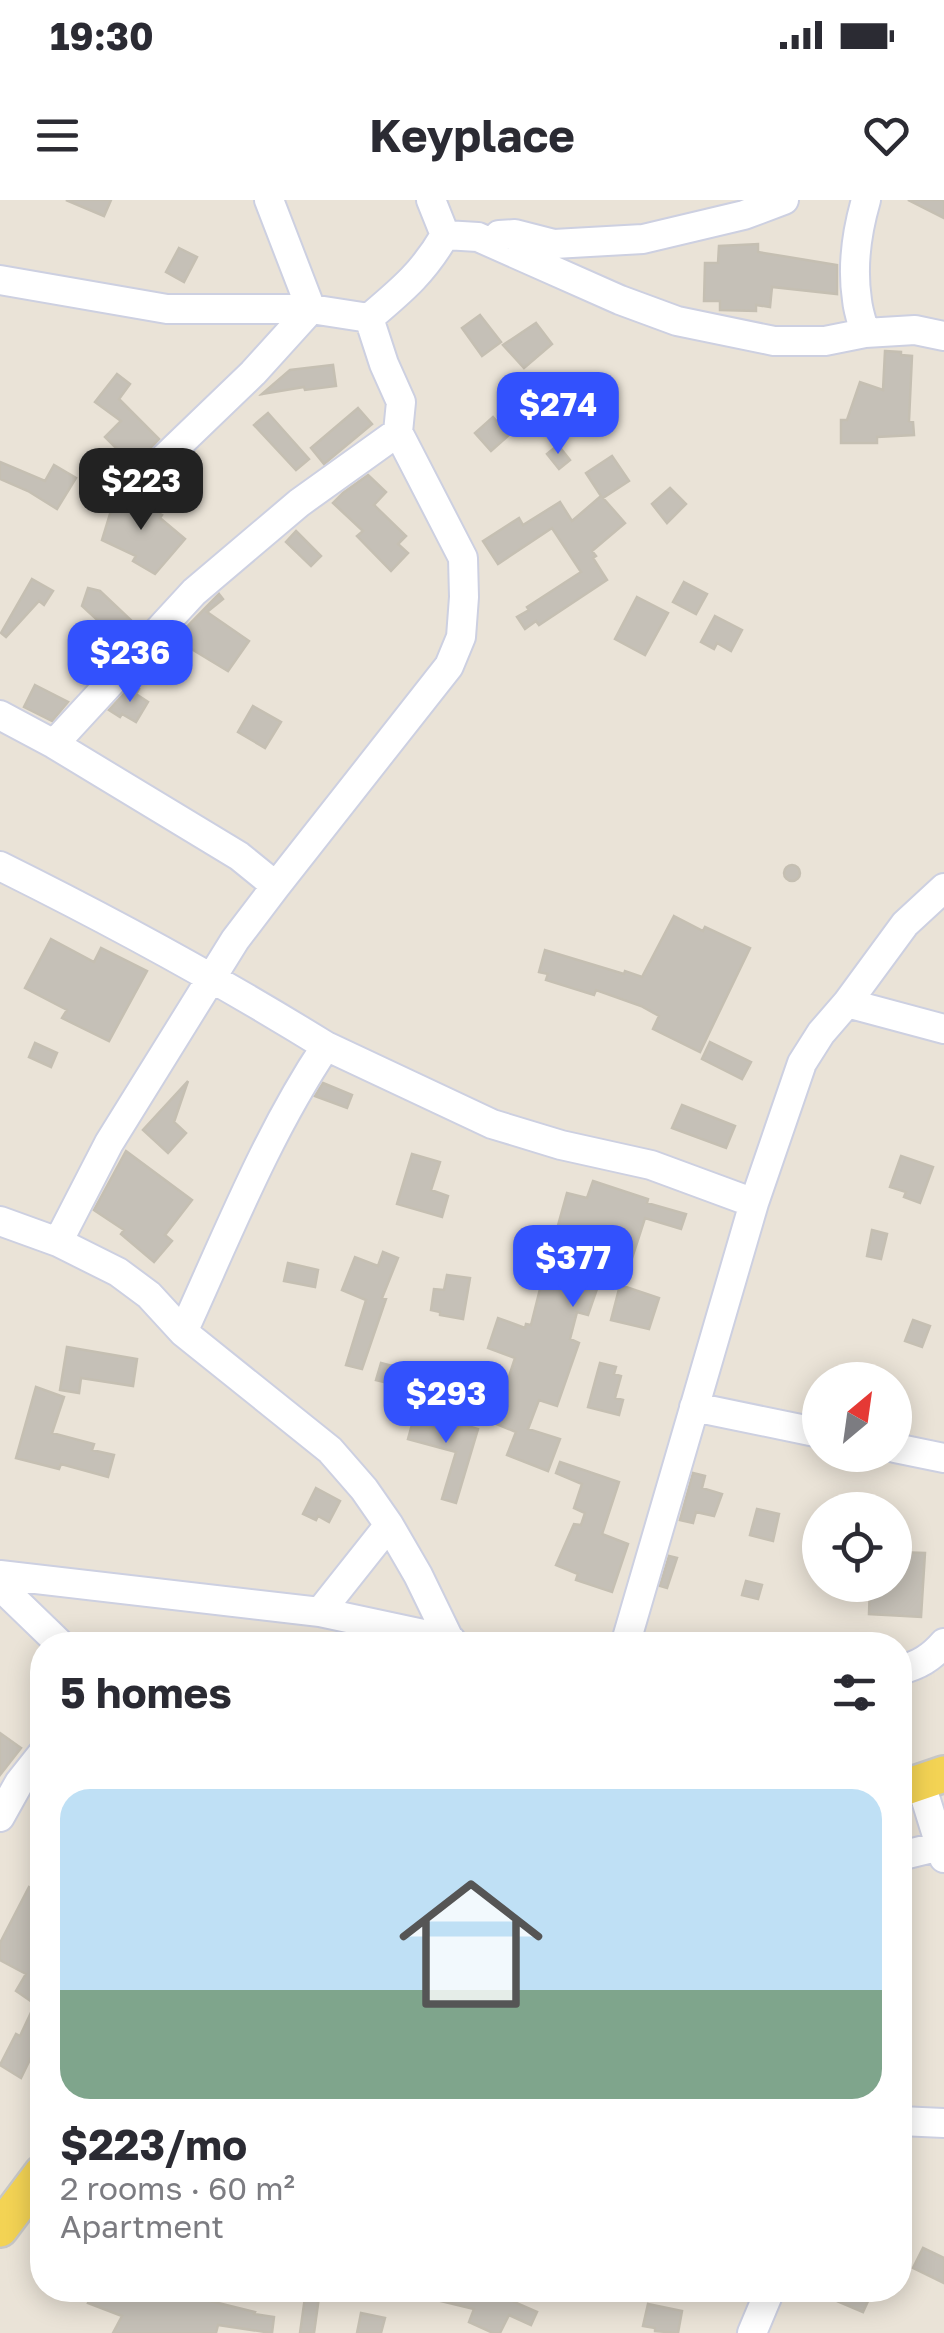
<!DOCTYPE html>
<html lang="en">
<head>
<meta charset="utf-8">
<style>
  :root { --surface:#fff; --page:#f2f2f3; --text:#2b2b33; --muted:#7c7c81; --accent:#3251fd }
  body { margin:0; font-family:"Golos Text",sans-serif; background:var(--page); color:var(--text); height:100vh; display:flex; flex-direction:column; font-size:38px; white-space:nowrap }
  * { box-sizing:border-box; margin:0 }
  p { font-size:32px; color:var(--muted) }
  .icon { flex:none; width:55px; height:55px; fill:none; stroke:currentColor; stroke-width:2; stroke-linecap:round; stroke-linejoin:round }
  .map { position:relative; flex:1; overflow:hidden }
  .sheet { position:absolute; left:30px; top:1432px; width:882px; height:670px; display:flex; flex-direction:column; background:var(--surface); border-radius:40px; box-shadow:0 5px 25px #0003 }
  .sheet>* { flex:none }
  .needle { width:65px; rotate:29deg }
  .fabs { position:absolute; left:802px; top:1162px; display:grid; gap:20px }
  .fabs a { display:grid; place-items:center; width:110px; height:110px; border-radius:50%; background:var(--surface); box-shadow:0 5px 25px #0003; font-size:50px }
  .price { position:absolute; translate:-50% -85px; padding:0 22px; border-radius:20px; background:var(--accent); color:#fff; font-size:32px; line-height:65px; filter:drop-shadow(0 2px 5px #0008) }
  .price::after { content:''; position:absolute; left:50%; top:60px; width:30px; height:22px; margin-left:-15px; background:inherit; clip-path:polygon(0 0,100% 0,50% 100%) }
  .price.current { background:#222; color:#fff }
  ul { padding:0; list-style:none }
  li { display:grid; align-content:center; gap:20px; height:530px; padding:0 30px }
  li span { display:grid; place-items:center; height:310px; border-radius:30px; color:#555 }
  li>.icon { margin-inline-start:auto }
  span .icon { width:180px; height:180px; fill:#fffc; stroke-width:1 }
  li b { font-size:42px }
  h2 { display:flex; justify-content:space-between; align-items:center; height:120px; padding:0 30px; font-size:42px }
  .status { display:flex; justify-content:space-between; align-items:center; height:70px; padding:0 50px; background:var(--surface); direction:ltr }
  .status svg { height:28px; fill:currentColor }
  header { display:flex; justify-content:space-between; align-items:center; height:130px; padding:0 30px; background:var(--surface); font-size:45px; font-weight:700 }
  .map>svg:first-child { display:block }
  .building { fill:#c5c0b7; stroke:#c5bfb2; stroke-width:2.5 }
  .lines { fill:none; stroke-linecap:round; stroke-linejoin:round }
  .minor-casing { stroke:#cdd0e1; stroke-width:32 }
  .major-casing { stroke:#c7c7c7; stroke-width:40 }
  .minor { stroke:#fff; stroke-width:28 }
  .major { stroke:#f3d354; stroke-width:35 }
</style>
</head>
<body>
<div class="status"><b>19:30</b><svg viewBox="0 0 49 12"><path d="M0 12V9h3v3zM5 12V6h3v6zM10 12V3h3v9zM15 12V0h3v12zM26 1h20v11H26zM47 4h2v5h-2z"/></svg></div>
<header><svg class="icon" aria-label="menu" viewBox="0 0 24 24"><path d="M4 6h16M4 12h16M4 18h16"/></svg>Keyplace<svg class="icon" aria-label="heart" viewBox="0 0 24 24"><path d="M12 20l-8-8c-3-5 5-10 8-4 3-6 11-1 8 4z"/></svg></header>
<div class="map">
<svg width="944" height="2133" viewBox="0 0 944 2133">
  <rect width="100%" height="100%" fill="#eae3d7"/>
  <!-- building -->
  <path class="building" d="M66 0H111L104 16Z
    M908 0H944V18Z
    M758 44V52L837 65V94L772 87 770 107 756 105V111L720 110V101H704L705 63H718L719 46Z
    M179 48 197 57 184 82 166 72Z
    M480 115 501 142 482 156 462 128Z
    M536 123 552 144 524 168 503 145Z
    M885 151 901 152V155L912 156 909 221 913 222 914 235 877 237V243H841V220H847L860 182 883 190Z
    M333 165 336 186 305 190 304 187 262 194 290 170Z
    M117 174 130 184 119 199 159 239 134 266 105 237 121 221 95 202Z
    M358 208 372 224 324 264 311 248Z
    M268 213 309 259 296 270 254 225Z
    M493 217 509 235 491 251 475 233Z
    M558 245 570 260 559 269 547 254Z
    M612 256 629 281 603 298 625 323 592 351 596 356 593 358 607 380 539 425 536 421 525 429 517 417 529 410 527 407 581 372 552 328 498 364 483 341 519 318 523 325 560 302 572 321 601 296 586 273Z
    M0 262 45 281 54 265 76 278 57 309 28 291 0 279Z
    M368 275 386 292 374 305 406 336 398 344 408 353 391 371 357 336 363 331 333 303 343 293Z
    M670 288 686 304 667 323 652 304Z
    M117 291 162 315 160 318 185 339 155 374 133 361 136 356 102 340Z
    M296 331 321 356 311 366 286 342Z
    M32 379 53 391 44 405 39 401 6 437 1 433Z
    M684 382 707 394 696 414 673 402Z
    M88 388 100 391 135 424 119 440 82 406Z
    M219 394 223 399 207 412 249 441 228 471 175 439Z
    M637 397 668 413 645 455 615 439Z
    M715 416 742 430 731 451 717 443 714 449 701 442Z
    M35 485 68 502 52 521 24 507Z
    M132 485 139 489 136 494 148 502 136 522 122 514 120 517 109 510Z
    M253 506 281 522 265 548 238 532Z
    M784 673a8 8 0 1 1 16 0a8 8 0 1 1-16 0Z
    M674 716 703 731 705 727 750 748 700 852 653 829 659 816 641 806 596 790 594 795 546 780 548 774 539 772 545 750 624 774 625 771 642 777Z
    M51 739 94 762 101 748 147 771 109 841 62 818 67 810 25 788Z
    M710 842 751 862 742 879 702 859Z
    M35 843 57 853 51 867 29 857Z
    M188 881 174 922 186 933 168 953 143 930Z
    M323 883 352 895 347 908 315 896Z
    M682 905 735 926 726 948 672 928Z
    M126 951 192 1000 165 1035 172 1041 154 1062 121 1034 124 1030 94 1010Z
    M412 954 440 962 431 990 448 996 442 1017 397 1004Z
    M901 956 933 967 920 1003 904 997 906 992 890 987Z
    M593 981 648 999 647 1003 686 1014 681 1029 645 1018 623 1086 659 1098 649 1129 611 1120 619 1089 599 1083 588 1115 577 1112 570 1139 579 1143 557 1206 539 1200 528 1229 560 1239 548 1271 507 1255 516 1232 494 1223 515 1158 488 1148 498 1118 525 1128 526 1124 531 1125 546 1065 583 1077 592 1036 557 1029 567 993 587 998Z
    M872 1030 887 1034 881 1059 867 1056Z
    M383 1052 398 1058 382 1098 386 1099 362 1169 346 1165 366 1100 342 1090 355 1057 378 1066Z
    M288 1063 318 1070 315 1087 284 1081Z
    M447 1075 470 1078 463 1119 440 1115V1112L431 1110 434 1089 444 1090Z
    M913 1120 930 1126 922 1147 905 1141Z
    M67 1147 137 1159 133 1186 81 1178 79 1193 60 1190Z
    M381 1163 396 1167 392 1184 376 1180Z
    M600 1163 616 1167 614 1174 621 1176 615 1198 623 1200 619 1215 588 1207Z
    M36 1187 64 1197 52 1233 94 1244 92 1250 114 1255 108 1277 61 1264 59 1269 16 1258Z
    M416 1210 478 1229 456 1303 442 1299 456 1252 408 1239Z
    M560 1262 619 1282 602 1334 628 1344 612 1392 576 1380 578 1374 556 1365 574 1324 581 1325 585 1313 574 1308 582 1284 556 1273Z
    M693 1273 705 1276 702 1288 722 1294 714 1316 696 1312 693 1323 680 1320Z
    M316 1288 340 1301 329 1322 318 1316 316 1320 303 1314Z
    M757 1309 779 1314 773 1341 750 1335Z
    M895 1352 925 1353 921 1417 869 1414 870 1385H895Z
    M669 1356 677 1358 667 1388 660 1386Z
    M746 1381 762 1385 758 1399 742 1395Z
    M0 1533 21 1548 0 1575Z
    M29 1687 42 1694V1835L21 1878 0 1865 16 1834 20 1836 35 1804 16 1791 26 1774 0 1760V1743Z
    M923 2048 944 2058V2083L913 2068Z
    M94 2090H105L120 2096 121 2090H158L184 2097 186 2090H190L211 2095 210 2101 255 2112 254 2114 274 2117 272 2133 218 2125 216 2133H113L122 2116 88 2103Z
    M306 2090H320L314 2133H300Z
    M421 2090H508L518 2095 514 2102 537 2112 531 2125 509 2115 500 2133H493L469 2122 474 2109 420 2096Z
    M841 2090H873L863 2112 837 2101Z
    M648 2104 682 2111 678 2133 655 2131V2128L643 2126Z
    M361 2113 385 2118 381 2133H357Z"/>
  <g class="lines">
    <defs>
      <path id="minor" d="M431 0 445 35
        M445 35 478 37 620 100 677 121 774 141H825L865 133 915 130 944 136
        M499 35 515 34 554 44 643 39 744 15 784 0
        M0 80 167 109H311L369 118C402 90 423 73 445 35
        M865 133C862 122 858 111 857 100 852 67 857 31 866 0
        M149 273 253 173 311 109 269 0
        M0 515 54 544 239 656 276 686
        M54 544 194 392 299 303 398 232
        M0 666C111 721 221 781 326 846 267 934 227 1036 183 1132
        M847 803 905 724 944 688
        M326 846 492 924 561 945 651 965 754 1003
        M0 1021 58 1042 118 1072 149 1095 183 1132 330 1250 364 1289 389 1325 418 1375 452 1445
        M58 1042 109 943 235 740 276 686 449 466 461 437 464 397 463 358 398 232 401 202 384 164 369 118
        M694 1207 820 1233
        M895 1248 944 1258
        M0 1375 320 1412 451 1440
        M0 1386 61 1445
        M320 1412 389 1325
        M625 1445 754 1003 802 863 821 833 847 803 944 829
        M900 1470C919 1465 931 1458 944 1443
        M921 1584 944 1658
        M0 1617 19 1583 42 1554
        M900 1656 944 1645
        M900 1921 944 1923
        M752 2133 770 2090"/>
      <path id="major" d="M900 1589 944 1574
        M0 2029 42 1973"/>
    </defs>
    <!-- minor casing -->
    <use href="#minor" class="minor-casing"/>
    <!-- major casing -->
    <use href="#major" class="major-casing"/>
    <!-- minor -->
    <use href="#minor" class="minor"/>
    <!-- major -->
    <use href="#major" class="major"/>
  </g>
</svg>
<div class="fabs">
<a><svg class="needle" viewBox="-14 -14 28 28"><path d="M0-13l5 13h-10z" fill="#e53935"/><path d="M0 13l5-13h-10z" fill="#7c7c81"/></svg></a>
<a><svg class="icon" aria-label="locate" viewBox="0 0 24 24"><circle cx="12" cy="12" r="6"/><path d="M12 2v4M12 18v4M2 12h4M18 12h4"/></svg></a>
</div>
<b class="price" style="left:558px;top:257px">$274</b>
<b class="price current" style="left:141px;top:333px">$223</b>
<b class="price" style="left:130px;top:505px">$236</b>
<b class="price" style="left:573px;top:1110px">$377</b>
<b class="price" style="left:446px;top:1246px">$293</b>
<section class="sheet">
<h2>5 homes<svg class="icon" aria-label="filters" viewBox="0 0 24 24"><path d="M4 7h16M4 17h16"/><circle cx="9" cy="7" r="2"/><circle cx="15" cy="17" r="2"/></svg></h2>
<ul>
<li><span style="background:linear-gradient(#bfe0f5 65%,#7fa58c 0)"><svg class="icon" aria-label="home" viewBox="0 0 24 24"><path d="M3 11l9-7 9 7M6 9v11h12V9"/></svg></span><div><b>$223/mo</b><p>2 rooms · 60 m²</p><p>Apartment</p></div></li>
</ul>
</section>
</div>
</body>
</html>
